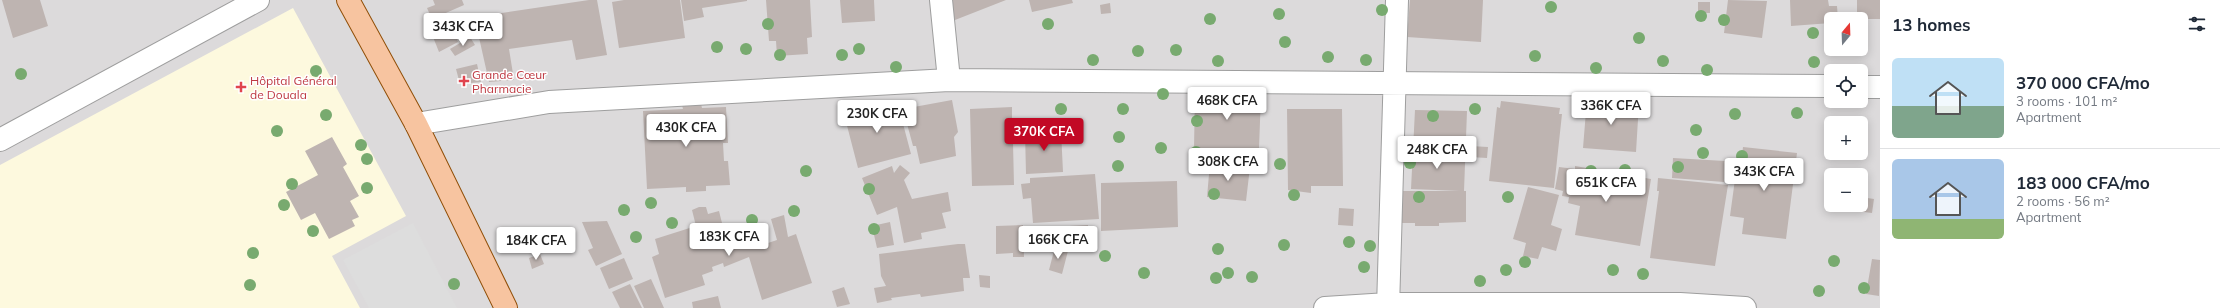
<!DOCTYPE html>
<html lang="en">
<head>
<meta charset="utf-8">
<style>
  :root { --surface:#fff; --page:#f6f6f7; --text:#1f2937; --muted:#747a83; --line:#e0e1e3; --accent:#c20925 }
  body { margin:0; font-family:Mulish,sans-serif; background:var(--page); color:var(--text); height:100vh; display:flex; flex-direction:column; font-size:15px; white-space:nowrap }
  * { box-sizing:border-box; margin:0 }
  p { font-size:13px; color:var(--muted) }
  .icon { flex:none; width:22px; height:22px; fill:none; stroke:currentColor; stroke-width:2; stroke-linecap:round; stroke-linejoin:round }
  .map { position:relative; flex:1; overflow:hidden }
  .sheet { display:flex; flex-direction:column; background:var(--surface); width:340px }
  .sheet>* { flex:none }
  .needle { width:26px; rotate:19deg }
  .controls { position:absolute; left:1824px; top:12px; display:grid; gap:8px }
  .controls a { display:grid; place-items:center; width:44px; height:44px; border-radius:6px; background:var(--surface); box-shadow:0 2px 10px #0003; font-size:20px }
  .price { position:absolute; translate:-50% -34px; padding:0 9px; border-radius:4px; background:#fff; color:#222; font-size:13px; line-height:26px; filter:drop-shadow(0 1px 2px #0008) }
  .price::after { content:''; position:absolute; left:50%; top:24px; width:12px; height:9px; margin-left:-6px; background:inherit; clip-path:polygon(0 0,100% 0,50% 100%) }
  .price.on { background:var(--accent); color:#fff }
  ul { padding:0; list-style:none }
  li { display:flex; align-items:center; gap:12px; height:100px; padding:0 12px }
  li+li { border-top:1px solid var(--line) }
  li span { display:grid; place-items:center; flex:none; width:112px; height:80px; border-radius:6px; color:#555 }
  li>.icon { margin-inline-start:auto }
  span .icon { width:48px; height:48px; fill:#fffc; stroke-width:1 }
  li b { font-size:17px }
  h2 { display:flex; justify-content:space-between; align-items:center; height:48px; padding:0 12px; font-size:17px }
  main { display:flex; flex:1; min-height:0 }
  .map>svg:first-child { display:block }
  .residential { fill:#dcdadb; fill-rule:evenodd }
  .education { fill:#fdf9de }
  .parking { fill:#ddd }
  .building { fill:#beb4b1 }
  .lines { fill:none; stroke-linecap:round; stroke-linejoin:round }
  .minor-casing { stroke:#9e9e9e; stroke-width:24 }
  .major-casing { stroke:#904e07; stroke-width:24 }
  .minor { stroke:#fff; stroke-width:22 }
  .major { stroke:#f7c4a0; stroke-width:22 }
  .tree { fill:#78aa6f }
  .health-dot { fill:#e0444e; stroke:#fff; stroke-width:1.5 }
  .labels { text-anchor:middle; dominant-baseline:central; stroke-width:3; stroke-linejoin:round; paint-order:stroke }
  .health-label { font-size:12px; fill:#be3a42; stroke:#fff; text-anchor:start }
</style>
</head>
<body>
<main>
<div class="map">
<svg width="1880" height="308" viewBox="0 0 1880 308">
  <rect width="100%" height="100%" fill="#eee9e4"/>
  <!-- residential -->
  <path class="residential" d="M0 0H1880V308H0ZM1831 19H1861V49H1831ZM1831 71H1861V101H1831ZM1831 123H1861V153H1831ZM1831 175H1861V205H1831Z"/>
  <!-- education -->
  <path class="education" d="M293 8 406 216 332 256 360 308H0V165Z"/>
  <!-- parking -->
  <path class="parking" d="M413 223 457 308H369L343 260Z"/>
  <!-- building -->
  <path class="building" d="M2 0H40L48 26 13 38Z
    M433 0H462L464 5 432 19 427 8 435 5Z
    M589 0H597L607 55 576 60 572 40 509 49 514 80 489 82 478 33 481 32 480 26 484 25 482 16Z
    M624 0H680L685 38 619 48 612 2Z
    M681 0H747V1L702 8 704 17 684 21Z
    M766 0H810L812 37 807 38 808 54 777 56 776 41H769Z
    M840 0H874L875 21 842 23Z
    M949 0H1006L955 20Z
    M1029 0H1072L1073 3 1032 12Z
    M1410 0H1483L1481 42 1407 37Z
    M1728 0 1767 1 1762 38 1724 33Z
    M1790 0H1828L1829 6H1837L1838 19H1831V23L1791 26Z
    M1857 0H1880V19H1857Z
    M1698 2H1710V13H1698Z
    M1110 3 1111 13 1101 14 1100 5Z
    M449 21 458 42 439 52 429 27Z
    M470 37 475 45 455 56 450 49Z
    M477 64 481 82 460 84 456 69Z
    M1195 95H1261L1259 148H1194Z
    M1587 99 1639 103 1636 152 1583 148Z
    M952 100 958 132 954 137 956 156 920 164 916 146H913L903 109Z
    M897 101 911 154 858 168 844 114Z
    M1501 101 1560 108 1559 114H1562L1554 188 1489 181 1497 107 1500 108Z
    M701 104 702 108 726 107 728 143H723L724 161H728L730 185 706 186V191L686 192V187L647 189 643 111 683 109 682 105Z
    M1012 107V131L1023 130V143H1013L1014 185 972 186 970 109Z
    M1287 109H1342L1343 186H1311V193L1288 190Z
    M1415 110 1467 111 1464 191H1466V222L1439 223V226H1415V223H1402V191H1460L1411 189Z
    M1061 131 1063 172 1026 174 1025 132Z
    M332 137 347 164 343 167 359 196 350 201 359 217 352 220 355 226 329 239 315 213 301 220 286 192 318 175 305 151Z
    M1470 146 1488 147 1487 158 1470 157Z
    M1743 147 1797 153 1786 239 1742 234 1744 218 1730 216 1736 172H1740Z
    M1251 149 1266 151 1263 162 1249 160Z
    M1673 158 1725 161 1724 182 1672 178Z
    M1210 163 1250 167 1246 201 1207 197Z
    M900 165 910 173 904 180 912 199 948 192 951 211 942 213 946 228 921 233 922 239 904 243 897 207 877 215 862 178 892 166 894 173Z
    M1575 166 1651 179 1640 246 1575 235 1580 206 1568 203 1569 197 1562 196 1563 191 1555 189 1559 167 1575 169Z
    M1095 174 1099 219 1033 223 1031 198 1023 199 1021 184 1030 183V178Z
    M1658 178 1728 185 1715 266 1650 258 1659 191H1657Z
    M1177 181 1178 227 1101 231V183Z
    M1528 187 1559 195 1551 225 1562 229 1556 251 1542 247 1538 259 1523 256 1526 243 1513 239Z
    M1861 197 1874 199 1872 213 1856 211 1857 205H1861Z
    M699 207H706L708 214 719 211 722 223 714 226 719 240 753 228 759 246 777 240 771 219 784 215 788 237 796 234 812 283 762 300 749 257 724 267 723 263 712 267 713 271 702 275 705 285 665 298 652 257 659 254 655 239 696 226 692 210Z
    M1339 208 1354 209 1353 226 1338 225Z
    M607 221 622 254 596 266 588 250 593 248 582 222Z
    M890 222 894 245 877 248 872 226Z
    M1023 225 1024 257H1013V253L996 254V226Z
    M1088 225V237H1069V226Z
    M958 244H965L970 278H963L964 291 921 297 920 294 891 298 892 300 877 303 874 288 886 286 881 276 879 254Z
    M1055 247 1068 251 1062 274 1049 270Z
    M540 254 544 264 532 269 529 258Z
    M624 258 633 279 609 289 600 268Z
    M1872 259 1880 260 1879 296 1866 294Z
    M979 275 990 276V288L980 287Z
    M651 279 664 308H644L634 286Z
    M630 284 642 308H620L612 292Z
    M844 287 850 304 837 307 832 291Z
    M718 296 721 308H693L692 302Z"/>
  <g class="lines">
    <defs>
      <path id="minor" d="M941 0 949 80
        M1861 87H1880
        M416 124 549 102 949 80 1831 86
        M0 140 258 0
        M1325 308 1388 304H1680L1745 308
        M1388 308 1397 0"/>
      <path id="major" d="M348 0 416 124 506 308"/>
    </defs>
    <!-- minor casing -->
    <use href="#minor" class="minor-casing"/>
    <!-- major casing -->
    <use href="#major" class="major-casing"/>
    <!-- minor -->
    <use href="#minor" class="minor"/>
    <!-- major -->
    <use href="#major" class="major"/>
  </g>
  <!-- trees -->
  <g class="tree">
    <circle cx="1551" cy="7" r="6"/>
    <circle cx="1382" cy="10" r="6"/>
    <circle cx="1279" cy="14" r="6"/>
    <circle cx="1701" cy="16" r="6"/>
    <circle cx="1210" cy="19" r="6"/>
    <circle cx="1724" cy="20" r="6"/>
    <circle cx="768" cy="24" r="6"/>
    <circle cx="1048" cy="24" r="6"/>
    <circle cx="1813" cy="33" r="6"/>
    <circle cx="1639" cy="38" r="6"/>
    <circle cx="1285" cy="42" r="6"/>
    <circle cx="717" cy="47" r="6"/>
    <circle cx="746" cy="49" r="6"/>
    <circle cx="859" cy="49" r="6"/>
    <circle cx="1176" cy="50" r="6"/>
    <circle cx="1138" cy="51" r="6"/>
    <circle cx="780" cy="55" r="6"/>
    <circle cx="842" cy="55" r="6"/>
    <circle cx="1535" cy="56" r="6"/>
    <circle cx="1328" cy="57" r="6"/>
    <circle cx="1093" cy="60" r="6"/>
    <circle cx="1366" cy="60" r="6"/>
    <circle cx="1218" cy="61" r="6"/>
    <circle cx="1663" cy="61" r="6"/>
    <circle cx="1814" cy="62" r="6"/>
    <circle cx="896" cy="67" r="6"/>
    <circle cx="1596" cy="68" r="6"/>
    <circle cx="1707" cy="70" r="6"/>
    <circle cx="316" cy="71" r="6"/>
    <circle cx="21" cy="74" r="6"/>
    <circle cx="1163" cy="94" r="6"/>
    <circle cx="1640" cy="106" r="6"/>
    <circle cx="1061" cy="109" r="6"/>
    <circle cx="1123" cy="109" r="6"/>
    <circle cx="1475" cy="109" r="6"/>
    <circle cx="1797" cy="113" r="6"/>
    <circle cx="1735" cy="114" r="6"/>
    <circle cx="326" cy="115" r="6"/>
    <circle cx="1433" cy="116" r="6"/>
    <circle cx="1197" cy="121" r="6"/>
    <circle cx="1696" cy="130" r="6"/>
    <circle cx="277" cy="131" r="6"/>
    <circle cx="1119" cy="137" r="6"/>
    <circle cx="361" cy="145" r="6"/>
    <circle cx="1161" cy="148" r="6"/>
    <circle cx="1196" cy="152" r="6"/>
    <circle cx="1703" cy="153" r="6"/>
    <circle cx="1742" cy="156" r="6"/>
    <circle cx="367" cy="159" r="6"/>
    <circle cx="1410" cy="163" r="6"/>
    <circle cx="1280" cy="164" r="6"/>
    <circle cx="1214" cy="165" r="6"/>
    <circle cx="1118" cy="166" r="6"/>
    <circle cx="1236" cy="167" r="6"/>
    <circle cx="1678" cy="167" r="6"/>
    <circle cx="1625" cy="170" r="6"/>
    <circle cx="806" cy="171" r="6"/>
    <circle cx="1591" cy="171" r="6"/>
    <circle cx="292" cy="184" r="6"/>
    <circle cx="367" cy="188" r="6"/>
    <circle cx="869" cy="189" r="6"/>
    <circle cx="1214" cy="194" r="6"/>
    <circle cx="1294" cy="195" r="6"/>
    <circle cx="1419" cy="197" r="6"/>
    <circle cx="1508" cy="197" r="6"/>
    <circle cx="651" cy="203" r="6"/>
    <circle cx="284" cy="205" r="6"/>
    <circle cx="624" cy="210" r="6"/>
    <circle cx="794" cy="211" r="6"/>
    <circle cx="752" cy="220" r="6"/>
    <circle cx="672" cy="223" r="6"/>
    <circle cx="874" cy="229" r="6"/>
    <circle cx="313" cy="231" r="6"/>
    <circle cx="636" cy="237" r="6"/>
    <circle cx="1058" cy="237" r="6"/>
    <circle cx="1349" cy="242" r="6"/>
    <circle cx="1284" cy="245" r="6"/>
    <circle cx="1370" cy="246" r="6"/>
    <circle cx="1218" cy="249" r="6"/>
    <circle cx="253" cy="253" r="6"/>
    <circle cx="1105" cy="256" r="6"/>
    <circle cx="1834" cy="261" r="6"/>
    <circle cx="1525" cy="262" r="6"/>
    <circle cx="1364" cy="267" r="6"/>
    <circle cx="1506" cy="270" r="6"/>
    <circle cx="1613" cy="270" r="6"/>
    <circle cx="1144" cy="273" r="6"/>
    <circle cx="1228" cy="273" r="6"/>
    <circle cx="1643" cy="274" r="6"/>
    <circle cx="1252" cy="277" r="6"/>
    <circle cx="1216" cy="278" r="6"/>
    <circle cx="1480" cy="281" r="6"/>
    <circle cx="454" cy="284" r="6"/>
    <circle cx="250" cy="285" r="6"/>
    <circle cx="1864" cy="288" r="6"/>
    <circle cx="1819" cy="291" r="6"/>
  </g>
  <!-- markers -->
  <g class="health-dot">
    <path d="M462 75h4v4h4v4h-4v4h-4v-4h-4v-4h4z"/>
    <path d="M239 81h4v4h4v4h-4v4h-4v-4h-4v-4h4z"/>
  </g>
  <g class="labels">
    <!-- health labels -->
    <g class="health-label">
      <text x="472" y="74">Grande Cœur<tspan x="472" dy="14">Pharmacie</tspan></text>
      <text x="250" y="80">Hôpital Général<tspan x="250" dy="14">de Douala</tspan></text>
    </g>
  </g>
</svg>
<div class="controls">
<a><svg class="needle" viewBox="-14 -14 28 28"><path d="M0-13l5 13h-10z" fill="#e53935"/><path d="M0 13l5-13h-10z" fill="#747a83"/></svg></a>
<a><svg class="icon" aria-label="locate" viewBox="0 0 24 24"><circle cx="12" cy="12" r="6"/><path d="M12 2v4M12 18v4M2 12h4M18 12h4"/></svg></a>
<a>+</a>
<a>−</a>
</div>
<b class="price" style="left:463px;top:47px">343K CFA</b>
<b class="price" style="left:1227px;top:121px">468K CFA</b>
<b class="price" style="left:1611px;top:126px">336K CFA</b>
<b class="price" style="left:877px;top:134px">230K CFA</b>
<b class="price" style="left:686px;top:148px">430K CFA</b>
<b class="price on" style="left:1044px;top:152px">370K CFA</b>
<b class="price" style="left:1437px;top:170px">248K CFA</b>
<b class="price" style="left:1228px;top:182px">308K CFA</b>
<b class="price" style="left:1764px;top:192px">343K CFA</b>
<b class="price" style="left:1606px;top:203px">651K CFA</b>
<b class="price" style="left:729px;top:257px">183K CFA</b>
<b class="price" style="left:1058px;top:260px">166K CFA</b>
<b class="price" style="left:536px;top:261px">184K CFA</b>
</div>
<section class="sheet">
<h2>13 homes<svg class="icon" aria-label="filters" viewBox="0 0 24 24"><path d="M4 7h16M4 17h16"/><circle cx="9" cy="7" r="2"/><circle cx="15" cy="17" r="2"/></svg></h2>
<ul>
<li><span style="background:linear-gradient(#bfe0f5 60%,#7fa58c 0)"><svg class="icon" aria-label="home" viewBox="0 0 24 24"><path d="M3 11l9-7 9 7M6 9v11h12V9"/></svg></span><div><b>370 000 CFA/mo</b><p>3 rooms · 101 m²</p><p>Apartment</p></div></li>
<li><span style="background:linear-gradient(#a9c7e8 75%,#8fb573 0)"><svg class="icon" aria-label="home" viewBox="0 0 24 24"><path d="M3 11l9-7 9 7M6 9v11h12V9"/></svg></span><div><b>183 000 CFA/mo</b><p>2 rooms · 56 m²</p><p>Apartment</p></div></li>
</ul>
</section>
</main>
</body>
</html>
